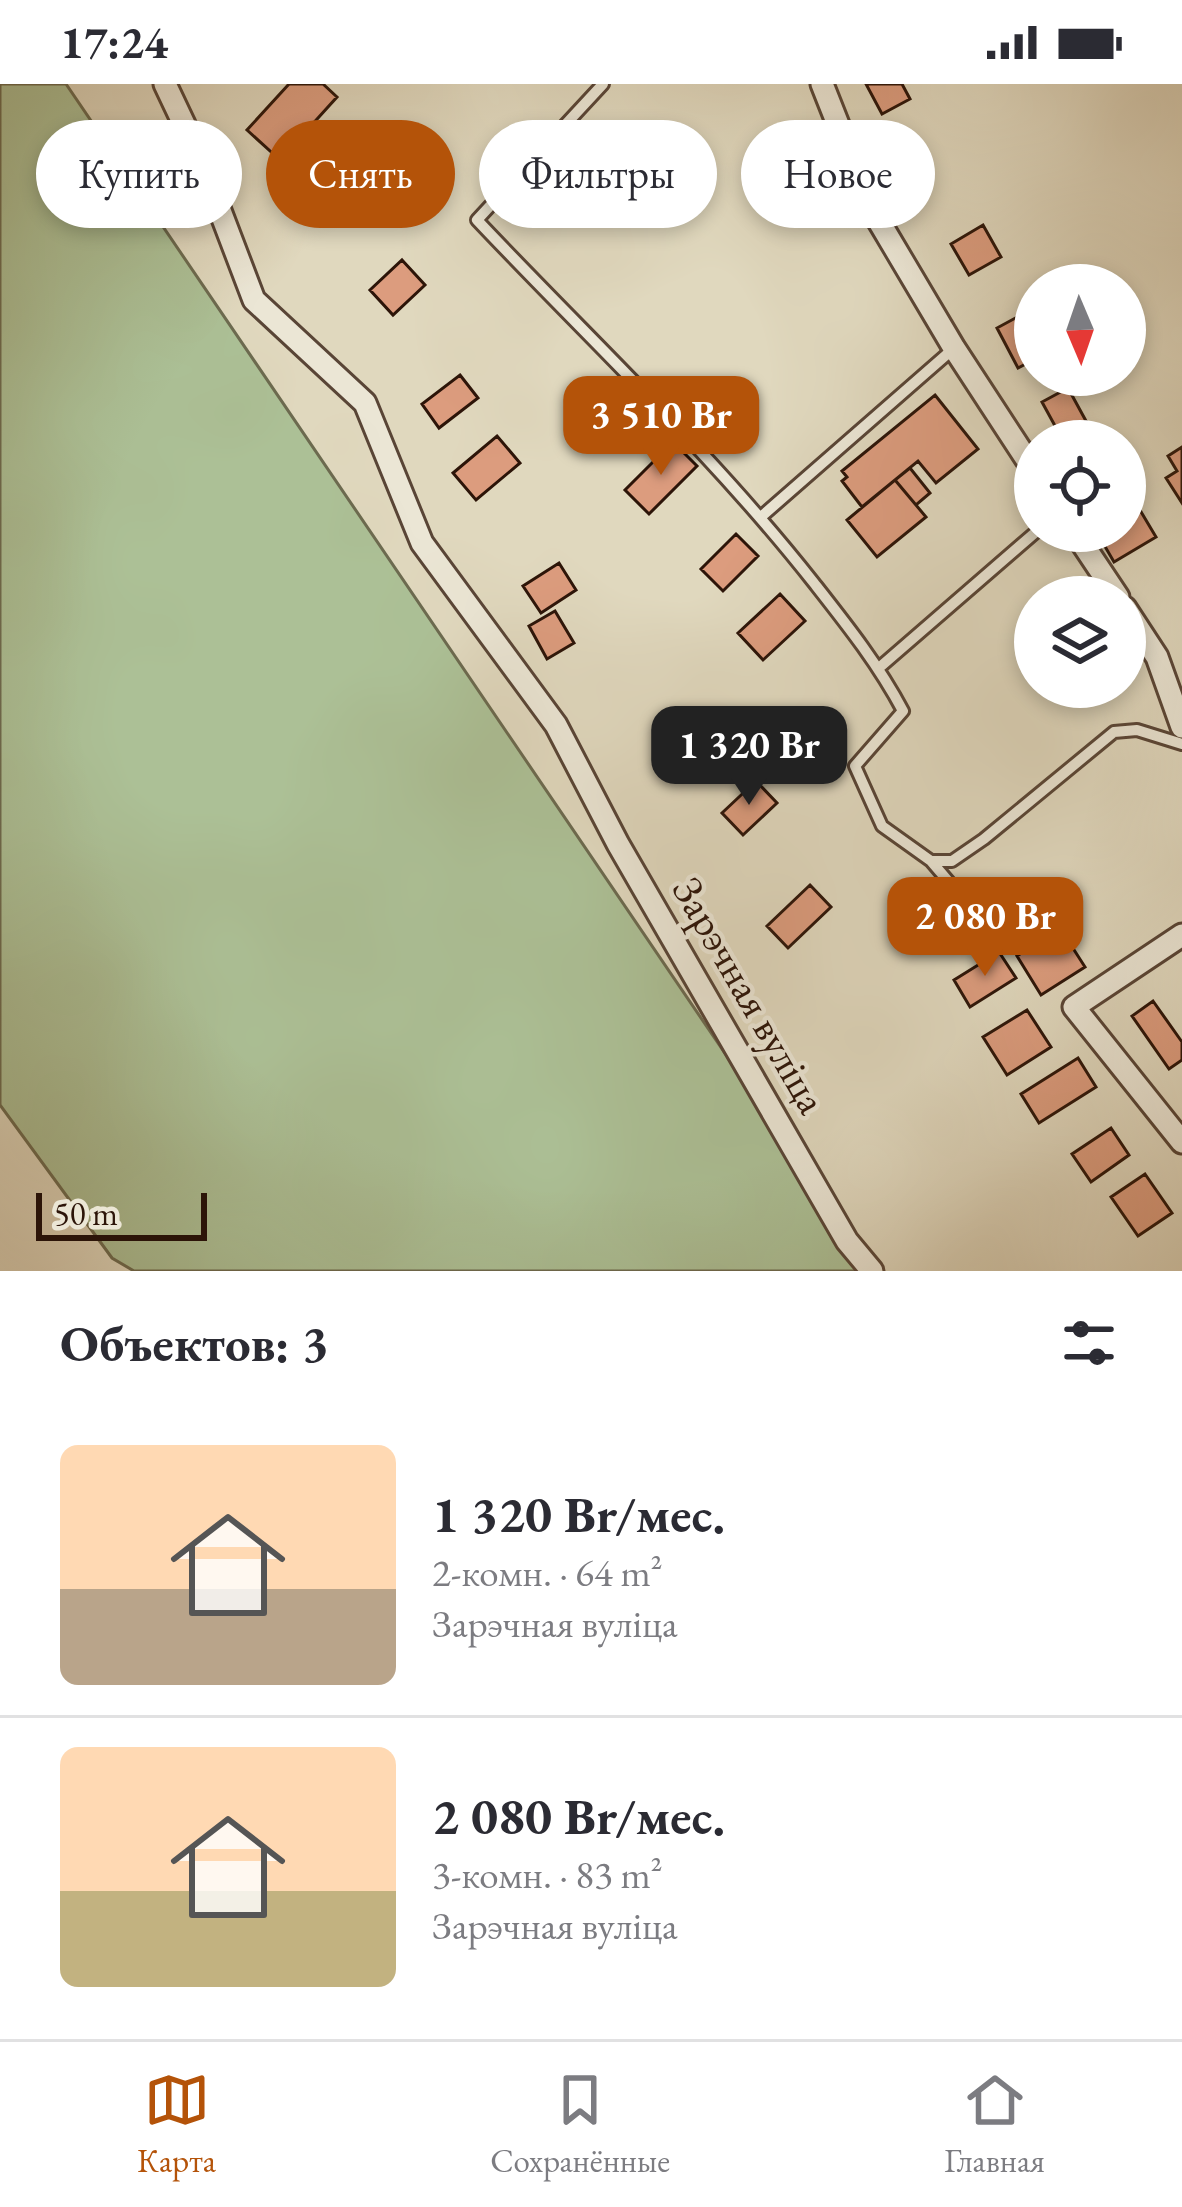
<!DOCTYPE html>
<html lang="ru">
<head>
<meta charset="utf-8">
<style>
  :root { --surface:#fff; --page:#f7f7f7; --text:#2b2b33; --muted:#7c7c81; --line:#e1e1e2; --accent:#b45309 }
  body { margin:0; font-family:"EB Garamond",serif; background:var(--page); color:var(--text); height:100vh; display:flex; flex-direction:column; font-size:45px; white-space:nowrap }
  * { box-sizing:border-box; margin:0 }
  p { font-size:39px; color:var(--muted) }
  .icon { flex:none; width:66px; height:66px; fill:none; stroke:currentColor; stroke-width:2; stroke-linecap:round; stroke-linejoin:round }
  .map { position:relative; height:1187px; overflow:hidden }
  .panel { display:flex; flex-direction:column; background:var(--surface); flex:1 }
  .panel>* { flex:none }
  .hud { position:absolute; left:36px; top:36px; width:1110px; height:108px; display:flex; gap:24px }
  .needle { width:78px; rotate:178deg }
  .fabs { position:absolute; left:1014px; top:180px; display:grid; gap:24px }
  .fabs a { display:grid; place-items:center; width:132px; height:132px; border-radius:50%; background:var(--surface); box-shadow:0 6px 18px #0003; font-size:60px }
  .scale { position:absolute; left:36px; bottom:30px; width:171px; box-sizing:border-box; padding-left:12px; border:6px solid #2c1408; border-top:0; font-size:33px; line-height:42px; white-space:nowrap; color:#2c1408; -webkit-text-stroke:9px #ebe6d5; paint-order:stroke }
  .price { position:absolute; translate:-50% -102px; padding:0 27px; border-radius:24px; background:var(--accent); color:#fff; font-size:39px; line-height:78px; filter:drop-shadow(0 3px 6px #0008) }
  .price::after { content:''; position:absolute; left:50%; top:72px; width:36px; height:27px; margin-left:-18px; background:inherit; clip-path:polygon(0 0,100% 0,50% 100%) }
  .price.current { background:#222; color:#fff }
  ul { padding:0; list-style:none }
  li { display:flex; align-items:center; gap:36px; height:300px; padding:0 60px }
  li+li { border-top:3px solid var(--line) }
  li span { display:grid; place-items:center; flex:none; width:336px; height:240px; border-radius:18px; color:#555 }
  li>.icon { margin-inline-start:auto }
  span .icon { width:144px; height:144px; fill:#fffc; stroke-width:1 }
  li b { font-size:51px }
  h2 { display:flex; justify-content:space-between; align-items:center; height:144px; padding:0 60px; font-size:51px }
  .pill { padding:0 42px; border-radius:54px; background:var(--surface); box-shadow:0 6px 18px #0003; font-size:42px; line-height:108px }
  .pill.current { background:var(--accent); color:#fff }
  .status { display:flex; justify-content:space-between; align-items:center; height:84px; padding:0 60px; background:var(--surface); direction:ltr }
  .status svg { height:33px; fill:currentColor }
  .dock { display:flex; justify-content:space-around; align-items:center; height:168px; border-top:3px solid var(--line); background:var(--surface); font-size:33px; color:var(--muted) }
  .dock a { display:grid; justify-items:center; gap:6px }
  .dock .current { color:var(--accent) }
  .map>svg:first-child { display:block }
  .green { fill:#acc096; stroke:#6c6a4f; stroke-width:3 }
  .building { fill:#dc9c7e; stroke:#2c1408; stroke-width:3 }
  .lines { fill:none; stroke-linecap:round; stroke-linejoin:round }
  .lane-casing { stroke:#594536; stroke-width:16 }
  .street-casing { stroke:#594536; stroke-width:27 }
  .lane { stroke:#ebe6d5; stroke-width:10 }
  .street { stroke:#ebe6d5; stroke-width:21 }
  .labels { text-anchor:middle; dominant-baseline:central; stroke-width:9; stroke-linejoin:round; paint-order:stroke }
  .street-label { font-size:42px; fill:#2c1408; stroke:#ebe6d5 }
</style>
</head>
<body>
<div class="status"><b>17:24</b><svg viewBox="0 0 49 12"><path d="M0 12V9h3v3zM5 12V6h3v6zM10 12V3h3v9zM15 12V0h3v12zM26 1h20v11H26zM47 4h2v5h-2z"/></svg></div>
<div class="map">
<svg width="1182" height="1187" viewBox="0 0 1182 1187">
  <rect width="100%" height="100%" fill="#e0d8be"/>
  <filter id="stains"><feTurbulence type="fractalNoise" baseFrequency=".00167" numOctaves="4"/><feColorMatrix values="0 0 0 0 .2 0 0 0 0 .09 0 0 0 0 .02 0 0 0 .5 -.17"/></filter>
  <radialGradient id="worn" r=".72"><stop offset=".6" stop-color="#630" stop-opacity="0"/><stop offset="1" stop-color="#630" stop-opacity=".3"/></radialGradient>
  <!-- green -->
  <path class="green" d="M0 0H66L873 1187H134L112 1174 0 1021Z"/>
  <!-- building -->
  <path class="building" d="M289 0H323L337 13 280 76 247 46Z
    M866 0H902L910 15 882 30Z
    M983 141 1001 173 969 191 951 160Z
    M402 176 425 201 393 231 370 206Z
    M1034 224 1035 275 1018 284 997 244Z
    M460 291 478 314 439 344 422 320Z
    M1068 304 1086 337 1060 351 1042 318Z
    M935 311 978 365 936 399 918 377 862 423 842 397 847 393 842 387Z
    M497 352 520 379 476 416 453 389Z
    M673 358 697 382 649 430 625 406Z
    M1182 363V419L1166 394 1177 387 1168 372Z
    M910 384 930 409 916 421 895 396Z
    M895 396 926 433 877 473 847 436Z
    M1131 411 1156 453 1114 478 1096 447H1125V415Z
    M736 450 758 472 723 507 701 485Z
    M559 479 576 506 541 529 523 502Z
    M780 510 805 537 763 576 738 549Z
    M555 527 574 559 547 575 529 542Z
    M756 697 777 719 743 751 722 729Z
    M810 801 831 823 788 864 767 842Z
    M1060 844 1085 883 1041 911 1017 872Z
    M999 868 1016 894 970 923 954 896Z
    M1153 917 1182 958V976L1169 985 1132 932Z
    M1027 926 1051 963 1007 991 983 953Z
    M1078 974 1096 1003 1039 1039 1021 1010Z
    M1111 1044 1129 1071 1091 1098 1072 1070Z
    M1145 1090 1172 1129 1138 1152 1111 1113Z"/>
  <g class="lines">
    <defs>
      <path id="lane" d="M603 0 477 136C592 258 710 367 814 499 847 541 878 580 903 627L855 682 882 742 931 777H952L984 755 1114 648 1137 646 1182 660
        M762 432 953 265
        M880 583 1037 447
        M931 777 978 832"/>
      <path id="street" d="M165 0 200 74 254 216 365 319 422 459 556 641 618 760 847 1157 872 1187
        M822 0 871 124 954 264 1035 388
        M1074 447 1118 513
        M1125 524 1157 573 1182 643
        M1182 851 1074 923 1182 1058"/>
    </defs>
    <!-- lane casing -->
    <use href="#lane" class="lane-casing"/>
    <!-- street casing -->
    <use href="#street" class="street-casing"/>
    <!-- lane -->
    <use href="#lane" class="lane"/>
    <!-- street -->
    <use href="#street" class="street"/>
  </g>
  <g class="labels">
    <!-- street labels -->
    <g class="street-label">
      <text transform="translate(750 911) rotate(60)">Зарэчная вуліца</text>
    </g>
  </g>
  <rect width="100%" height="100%" filter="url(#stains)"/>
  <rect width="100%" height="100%" fill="url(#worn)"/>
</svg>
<div class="fabs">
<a><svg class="needle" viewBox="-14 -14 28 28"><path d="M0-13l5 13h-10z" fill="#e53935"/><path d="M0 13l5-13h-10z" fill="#7c7c81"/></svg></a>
<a><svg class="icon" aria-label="locate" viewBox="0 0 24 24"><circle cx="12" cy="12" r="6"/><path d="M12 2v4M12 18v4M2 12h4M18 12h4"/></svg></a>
<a><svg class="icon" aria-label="layers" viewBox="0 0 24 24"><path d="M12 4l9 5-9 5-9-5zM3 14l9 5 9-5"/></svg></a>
</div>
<div class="scale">50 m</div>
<b class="price" style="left:661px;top:394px">3 510 Br</b>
<b class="price current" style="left:749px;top:724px">1 320 Br</b>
<b class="price" style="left:985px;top:895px">2 080 Br</b>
<div class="hud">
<a class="pill">Купить</a>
<a class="pill current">Снять</a>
<a class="pill">Фильтры</a>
<a class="pill">Новое</a>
</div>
</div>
<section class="panel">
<h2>Объектов: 3<svg class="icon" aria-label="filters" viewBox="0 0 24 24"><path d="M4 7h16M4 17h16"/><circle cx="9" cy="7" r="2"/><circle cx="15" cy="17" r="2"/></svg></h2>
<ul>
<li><span style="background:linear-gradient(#ffd9b3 60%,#b9a48a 0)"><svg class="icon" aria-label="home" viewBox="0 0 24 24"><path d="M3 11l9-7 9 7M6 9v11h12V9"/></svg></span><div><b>1 320 Br/мес.</b><p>2-комн. · 64 m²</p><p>Зарэчная вуліца</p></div></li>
<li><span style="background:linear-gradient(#ffd9b3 60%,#c2b280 0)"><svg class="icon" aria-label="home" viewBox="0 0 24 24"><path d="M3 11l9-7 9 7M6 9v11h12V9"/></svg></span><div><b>2 080 Br/мес.</b><p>3-комн. · 83 m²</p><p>Зарэчная вуліца</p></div></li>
</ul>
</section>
<nav class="dock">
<a class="current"><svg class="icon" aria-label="map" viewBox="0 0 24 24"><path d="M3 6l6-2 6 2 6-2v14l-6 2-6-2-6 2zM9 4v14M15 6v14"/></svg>Карта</a>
<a><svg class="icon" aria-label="saved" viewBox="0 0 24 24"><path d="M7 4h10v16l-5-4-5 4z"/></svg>Сохранённые</a>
<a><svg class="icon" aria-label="home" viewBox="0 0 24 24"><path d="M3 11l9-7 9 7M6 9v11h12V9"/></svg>Главная</a>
</nav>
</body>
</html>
